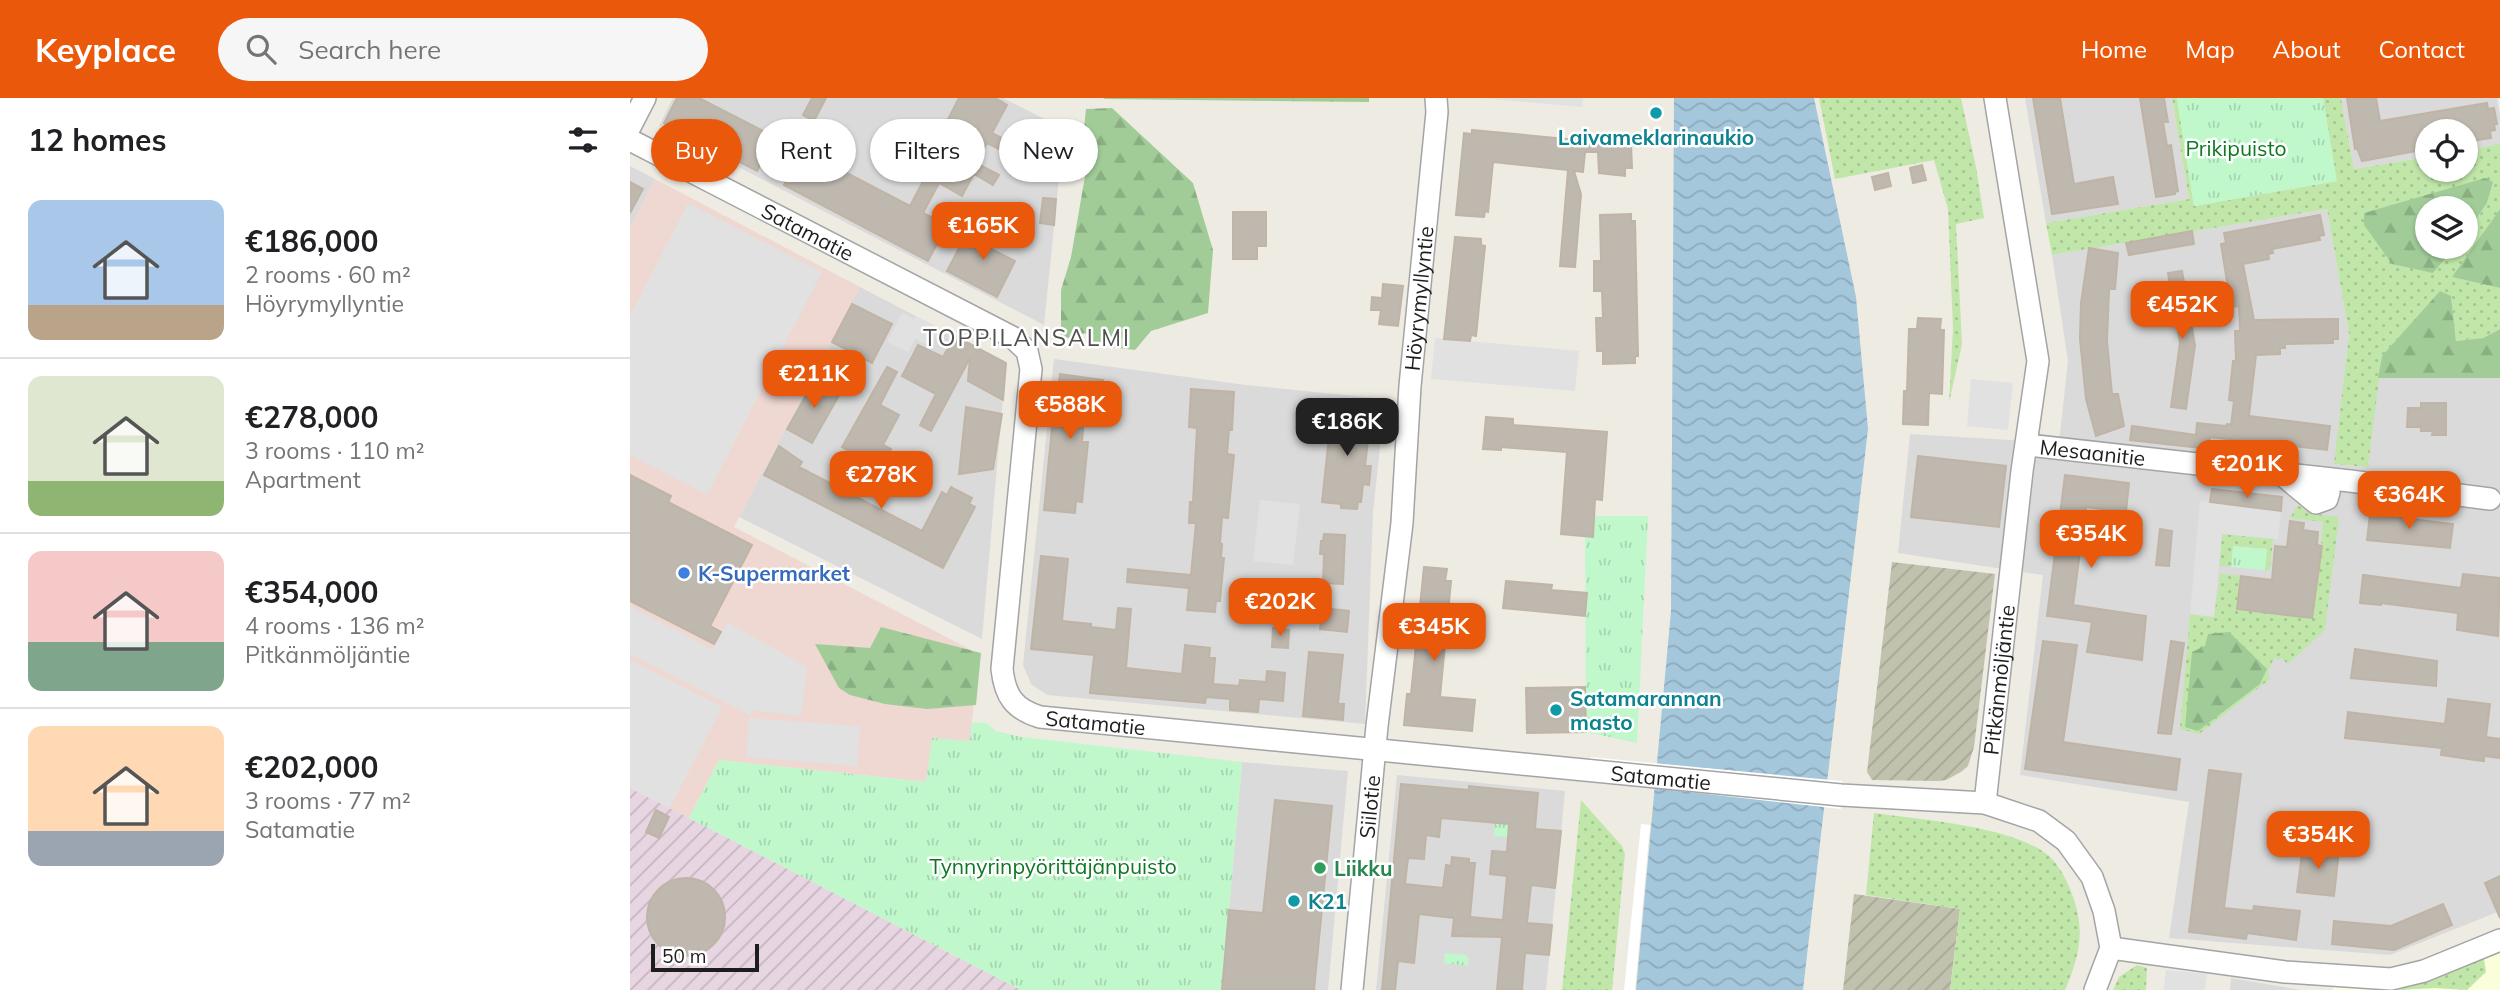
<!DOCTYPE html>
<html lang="en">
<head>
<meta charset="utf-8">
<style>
  :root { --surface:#fff; --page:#f6f6f6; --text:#202124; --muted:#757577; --line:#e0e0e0; --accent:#ea580c }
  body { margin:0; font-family:Mulish,sans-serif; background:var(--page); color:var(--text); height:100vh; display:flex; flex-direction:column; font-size:26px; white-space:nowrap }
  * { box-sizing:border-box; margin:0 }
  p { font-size:23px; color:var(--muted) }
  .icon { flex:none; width:38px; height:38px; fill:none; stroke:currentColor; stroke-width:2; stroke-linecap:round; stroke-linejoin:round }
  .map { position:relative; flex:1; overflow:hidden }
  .side { display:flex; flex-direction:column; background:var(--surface); width:630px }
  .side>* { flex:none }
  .top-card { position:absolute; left:21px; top:21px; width:665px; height:63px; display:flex; gap:14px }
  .controls { position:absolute; left:1785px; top:21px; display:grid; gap:14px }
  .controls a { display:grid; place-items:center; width:63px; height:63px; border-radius:50%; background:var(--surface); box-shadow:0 2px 5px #0004; font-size:35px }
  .scale { position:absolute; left:21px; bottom:18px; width:108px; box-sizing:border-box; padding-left:7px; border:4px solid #1d1d1d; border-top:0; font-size:19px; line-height:24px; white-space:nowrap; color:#1d1d1d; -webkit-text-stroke:5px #fff; paint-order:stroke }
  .price { position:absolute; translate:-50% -60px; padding:0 16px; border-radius:14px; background:var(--accent); color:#fff; font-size:23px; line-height:46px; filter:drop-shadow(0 2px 4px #0008) }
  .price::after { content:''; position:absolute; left:50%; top:42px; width:21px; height:16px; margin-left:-10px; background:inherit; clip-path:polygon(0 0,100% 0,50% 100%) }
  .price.active { background:#222; color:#fff }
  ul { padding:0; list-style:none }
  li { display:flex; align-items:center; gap:21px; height:175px; padding:0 28px }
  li+li { border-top:2px solid var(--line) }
  li span { display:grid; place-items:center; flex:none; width:196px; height:140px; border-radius:14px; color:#555 }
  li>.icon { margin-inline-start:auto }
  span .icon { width:84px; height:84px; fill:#fffc; stroke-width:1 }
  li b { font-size:30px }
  h2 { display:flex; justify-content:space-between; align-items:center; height:84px; padding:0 28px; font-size:30px }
  .chip { padding:0 24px; border-radius:32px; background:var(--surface); box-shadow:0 2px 5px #0004; font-size:24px; line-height:63px }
  .chip.active { background:var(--accent); color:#fff }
  header { display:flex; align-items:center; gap:42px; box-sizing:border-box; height:98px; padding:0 35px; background:var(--accent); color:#fff }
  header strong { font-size:33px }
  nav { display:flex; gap:38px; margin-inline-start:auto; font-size:24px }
  .search { width:490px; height:63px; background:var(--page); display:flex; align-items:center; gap:18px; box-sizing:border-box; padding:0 24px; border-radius:38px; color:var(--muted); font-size:26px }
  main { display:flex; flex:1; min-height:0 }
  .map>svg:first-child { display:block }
  .residential { fill:#dbdada }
  .commercial { fill:#efd7d2 }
  .industrial { fill:url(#industrial-furrows) }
  .education { fill:#fafedb }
  .construction { fill:url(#construction-furrows) }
  .grass { fill:url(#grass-dots); fill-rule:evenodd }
  .forest { fill:url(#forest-firs) }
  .park { fill:url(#park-tufts) }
  .parking { fill:#e1e1e1 }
  .water { fill:url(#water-waves) }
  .pier { fill:#fff }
  .building { fill:#beb8af; stroke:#bfb4a5; stroke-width:2; fill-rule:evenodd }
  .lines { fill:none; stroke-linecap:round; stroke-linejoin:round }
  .minor-casing { stroke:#a4a4a4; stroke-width:24 }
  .minor { stroke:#fff; stroke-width:21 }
  .culture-dot { fill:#0f9aa8; stroke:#fff; stroke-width:2.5 }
  .shop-dot { fill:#3f7fe0; stroke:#fff; stroke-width:2.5 }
  .leisure-dot { fill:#2e9e5b; stroke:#fff; stroke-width:2.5 }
  .labels { text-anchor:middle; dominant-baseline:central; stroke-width:5; stroke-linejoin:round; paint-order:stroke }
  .culture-label { font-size:21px; font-weight:bold; fill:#0d838f; stroke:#fff; text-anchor:start }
  .park-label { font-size:21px; fill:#0e7724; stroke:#fff }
  .street-label { font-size:21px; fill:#1d1d1d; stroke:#fff }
  .shop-label { font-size:21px; font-weight:bold; fill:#366cbe; stroke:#fff; text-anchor:start }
  .leisure-label { font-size:21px; font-weight:bold; fill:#27864d; stroke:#fff; text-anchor:start }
  .neighbourhood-label { font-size:23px; letter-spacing:2px; fill:#505050; stroke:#fff }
</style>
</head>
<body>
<header>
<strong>Keyplace</strong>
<div class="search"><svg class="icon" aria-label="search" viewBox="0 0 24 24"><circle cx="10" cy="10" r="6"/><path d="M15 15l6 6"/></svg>Search here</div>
<nav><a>Home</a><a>Map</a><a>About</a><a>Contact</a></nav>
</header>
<main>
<section class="side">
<h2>12 homes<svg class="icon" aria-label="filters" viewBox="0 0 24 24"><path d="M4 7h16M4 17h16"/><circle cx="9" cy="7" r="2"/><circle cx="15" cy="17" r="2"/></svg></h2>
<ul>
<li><span style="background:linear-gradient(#a9c7e8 75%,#b9a48a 0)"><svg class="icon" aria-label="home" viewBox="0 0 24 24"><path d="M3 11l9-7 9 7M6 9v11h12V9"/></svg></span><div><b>€186,000</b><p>2 rooms · 60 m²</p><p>Höyrymyllyntie</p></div></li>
<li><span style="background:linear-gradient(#dfe7d0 75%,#8fb573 0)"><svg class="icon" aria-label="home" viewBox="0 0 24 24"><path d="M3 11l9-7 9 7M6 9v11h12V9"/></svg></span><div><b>€278,000</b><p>3 rooms · 110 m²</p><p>Apartment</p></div></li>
<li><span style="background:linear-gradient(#f6c9c9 65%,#7fa58c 0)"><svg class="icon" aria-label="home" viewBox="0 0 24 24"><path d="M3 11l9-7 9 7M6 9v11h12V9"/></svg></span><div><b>€354,000</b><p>4 rooms · 136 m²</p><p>Pitkänmöljäntie</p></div></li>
<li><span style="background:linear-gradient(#ffd9b3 75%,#9aa5b1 0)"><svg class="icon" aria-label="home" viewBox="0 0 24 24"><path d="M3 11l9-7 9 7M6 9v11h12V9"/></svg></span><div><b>€202,000</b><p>3 rooms · 77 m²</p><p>Satamatie</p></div></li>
</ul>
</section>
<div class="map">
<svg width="1870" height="892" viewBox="0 0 1870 892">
  <defs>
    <pattern id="industrial-furrows" width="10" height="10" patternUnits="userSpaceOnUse" patternTransform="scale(1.75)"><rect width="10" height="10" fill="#e7d5e1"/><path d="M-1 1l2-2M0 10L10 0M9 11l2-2" fill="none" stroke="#c6b6c1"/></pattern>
    <pattern id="construction-furrows" width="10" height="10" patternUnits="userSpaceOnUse" patternTransform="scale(1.75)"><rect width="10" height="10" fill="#c0c2ae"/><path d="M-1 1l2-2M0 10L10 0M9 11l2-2" fill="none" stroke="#a5a695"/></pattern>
    <pattern id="grass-dots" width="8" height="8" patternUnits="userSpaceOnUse" patternTransform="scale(1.75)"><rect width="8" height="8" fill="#c0e7a9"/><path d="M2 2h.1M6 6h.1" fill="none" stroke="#a5c691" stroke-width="1.8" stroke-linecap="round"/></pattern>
    <pattern id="forest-firs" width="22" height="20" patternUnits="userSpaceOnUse" patternTransform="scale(1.75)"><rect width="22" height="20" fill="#a1cc98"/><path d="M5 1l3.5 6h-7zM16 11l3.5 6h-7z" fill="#8aaf83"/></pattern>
    <pattern id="park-tufts" width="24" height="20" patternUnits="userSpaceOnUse" patternTransform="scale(1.75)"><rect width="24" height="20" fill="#c0f8cb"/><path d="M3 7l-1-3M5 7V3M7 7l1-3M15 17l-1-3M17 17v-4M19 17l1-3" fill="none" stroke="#a5d4ae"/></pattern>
    <pattern id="water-waves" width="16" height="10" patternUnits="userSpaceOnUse" patternTransform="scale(1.75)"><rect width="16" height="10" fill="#a4c7db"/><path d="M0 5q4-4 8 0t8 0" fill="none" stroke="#8daabc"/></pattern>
  </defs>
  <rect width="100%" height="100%" fill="#eeebe3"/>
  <!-- residential -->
  <path class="residential" d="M43 0H373L434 31 414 227 29 28Z
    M1395 0H1542L1559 101 1416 125Z
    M1711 0H1867L1870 17V46L1836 52V33H1797V59L1724 71Z
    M0 68 25 81 0 130Z
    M1697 111 1719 236 1705 366 1738 369 1748 280H1870V813L1760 857 1539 840 1559 704 1390 677 1413 477 1268 455 1280 336 1429 345 1438 263 1422 157Z
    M230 189 376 265 352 541 109 419Z
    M424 261 616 287 755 301 743 415 735 626 417 597 401 586 393 567Z
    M612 664 718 673 698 892H592Z
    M767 677 935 693 916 892H746Z
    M1601 880 1671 892H1600Z"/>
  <!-- commercial -->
  <path class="commercial" d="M25 81 230 189 104 429 349 556 340 643 297 684 89 662 59 720 0 690V130Z"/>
  <!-- industrial -->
  <path class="industrial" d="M0 690 59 720 391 892H0Z"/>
  <!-- education -->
  <path class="education" d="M1870 851V892H1703V889L1759 887Z"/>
  <!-- construction -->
  <path class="construction" d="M1262 464 1365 476 1344 649 1338 668 1331 674 1316 682 1308 683 1242 682 1237 674Z
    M1224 796 1330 811 1320 892H1213Z"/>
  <!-- grass -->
  <path class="grass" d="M1189 0H1331L1346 69 1354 120 1326 126 1332 246 1319 305 1323 231 1318 111 1304 62 1205 81Z
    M1542 0H1547L1564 108 1706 83 1693 0H1711L1724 71 1797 59V72H1836V52L1870 46V111L1823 179 1870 190V231L1853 240 1826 243 1821 198 1752 258 1738 369 1704 366 1719 236 1697 111 1422 157 1416 125 1559 101ZM1863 84 1857 105 1836 136V149H1825L1803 175 1734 115Z
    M1668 407 1679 415 1709 419 1695 532 1658 566 1651 560 1649 562 1644 560 1638 574 1640 581 1569 636 1550 631 1560 516 1584 519 1590 475 1611 478 1686 499 1687 490 1683 489V485H1688L1693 424 1660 420Z
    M1592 436 1643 441 1640 472H1635L1636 451 1603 448 1601 469 1589 468Z
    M951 702 992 748 995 756 982 892H932Z
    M1244 715C1290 722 1392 728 1423 762 1433 773 1441 791 1445 805 1455 836 1448 862 1435 892H1320L1330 811 1236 797Z
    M1849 859 1854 861 1856 874 1837 892 1805 890 1768 892V887Z
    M1507 867 1517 870 1516 892H1483L1489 879Z"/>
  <!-- forest -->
  <path class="forest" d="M473 0H739V4L475 1Z
    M482 10 563 85 583 152 578 215 521 233 505 252 464 247 455 235 438 240 431 237V192L441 159 457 67 453 40 456 11Z
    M1855 80 1863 84 1857 105 1836 136V110H1797V149H1825L1803 175 1762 166 1734 127V115Z
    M1870 111V190L1822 179Z
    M1810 193 1821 198 1826 243 1853 240 1870 231V280H1748L1752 258Z
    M251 529 351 555 346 607 297 611 255 606 220 597 209 590 185 546 240 550Z
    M1599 534 1637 571 1630 586 1568 633 1555 629 1562 554 1575 548 1578 536Z"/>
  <!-- park -->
  <path class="park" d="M1547 0H1693L1707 83 1564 108Z
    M955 418H1018L1007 645 956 634Z
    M1603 448 1637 451 1635 472 1601 469Z
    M342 624 356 625 366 633 391 639 612 664 592 892H391L59 720 89 662 296 684 302 640 340 643Z
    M865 720 879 722 878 739 864 738Z
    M815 855 836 857 839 861 838 868 814 865Z"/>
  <!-- parking -->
  <path class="parking" d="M851 0H953L952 9Z
    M58 105 192 174 77 397 0 357V218Z
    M272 215 284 221 286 218 310 230 300 248 285 241 278 254 257 244Z
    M805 240 949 253 945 293 801 281Z
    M194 256 223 273 211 294 182 278Z
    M1341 281 1383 285 1378 332 1337 328Z
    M630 402 670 406 663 467 623 463Z
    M1570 403 1651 413 1648 441 1592 436 1584 519 1560 516Z
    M0 508 83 552 97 524 177 569 171 618 123 612 120 617 0 556Z
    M0 562 92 609 40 710 0 690Z
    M119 620 230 628 227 668 116 659Z
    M1536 872 1577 876 1575 892H1534Z"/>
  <!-- water -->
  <path class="water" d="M1044 0H1184L1226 199 1238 331 1173 892H1006L1041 513Z"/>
  <!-- pier -->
  <path class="pier" d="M960 659 1212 683 1211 711 960 683Z
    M1011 726 1020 727 1005 892H994Z"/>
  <!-- building -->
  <path class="building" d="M47 0H69L145 39 127 73 34 25Z
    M182 0H196L184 23 173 17Z
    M329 0H365L377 7 362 35 398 54 393 63 357 45 346 65 369 77 363 87 344 76 332 98 309 85 293 115 317 127 298 163 154 87 173 52 280 108 321 30 315 27Z
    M1403 0H1430L1444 86 1483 79 1488 106 1422 116Z
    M1510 0H1534L1538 24H1533L1537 48 1541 47 1548 93 1545 94V96L1526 99Z
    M1717 0H1746L1750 23 1857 5 1858 11 1864 10 1867 26H1864L1865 32 1860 33 1861 40 1836 44V31L1797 33V51L1732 63 1727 50 1725 51Z
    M842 32 1001 47 1002 70H995V78L969 75 968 54H955L953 74 944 73 951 96 945 169 930 168 938 72 863 64 858 114 855 113 854 119 826 117 834 35 842 36Z
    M1292 67 1296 82 1283 85 1280 70Z
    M1258 75 1261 88 1245 92 1242 79Z
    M0 84 13 91 0 115Z
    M413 100 426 101 424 127 410 125Z
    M603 114H636V148H627V161H603Z
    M1001 116V123H1005L1008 258H1005V265L973 266V253H967L966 220H973L972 193H964V163H971L970 117Z
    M365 117 375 122 359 150 385 163 367 199 317 173 336 137 350 145Z
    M1690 117 1694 137 1689 138 1690 142 1642 151 1643 155 1638 156 1639 161 1613 166 1624 222 1708 221V241H1703V245L1655 246V250H1650V256L1626 257 1619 318 1700 328 1697 352 1654 347 1653 351 1641 349V346L1580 339 1579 351 1500 342 1502 328 1566 337 1567 325 1596 328 1597 326 1601 327 1604 303 1599 302 1603 263H1606L1605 233H1610L1609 208 1601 209 1591 146 1596 145 1594 135Z
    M1562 133 1564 146 1499 157 1496 145Z
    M825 139 851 141V147L855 148 846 238 841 237 840 243 814 241Z
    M1459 150 1488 155 1485 191H1479L1477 243 1482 296H1488L1494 328 1466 338 1456 301 1450 241 1451 205Z
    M1552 173 1565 247 1556 311 1541 309 1550 245 1538 175Z
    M753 186 773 188 768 228 749 226 751 212H741L742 199 752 200Z
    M222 206 262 226 242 265 202 244Z
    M1288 220 1311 221 1310 232H1314L1312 296 1299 295 1298 327 1273 326 1274 293H1277L1279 231H1287Z
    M325 238 376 265 373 302 338 283 340 260 301 333 290 327 306 296 272 278 288 247 313 259Z
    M257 269 267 274 250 307 269 317 253 347 261 351 246 379 229 370 234 360 212 349Z
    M430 276 473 282 468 322 454 320 452 344H458L452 404 446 403 445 415 414 412 422 330Z
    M186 280 211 294 182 345 157 331Z
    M561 291 604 294 602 332H599L597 356 604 357 598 420 592 419 590 445 592 446 591 460H594L590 503H586L585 514 557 512 559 490 497 484 498 471 561 477 566 425H559L560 404H563L567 330 559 329Z
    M1791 305H1816V337H1802L1803 333H1791V329H1777L1778 310H1791Z
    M336 309 372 316 363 371 329 376Z
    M702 310 738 314 737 317H741L735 368H741L739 387 733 386 731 404H728L727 411 711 410V406L692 404Z
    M856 319 883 321V327L977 334 972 402 965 401 963 439 931 436 937 354 871 349V352L853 351Z
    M149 348 172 364 169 369 292 433 312 394 317 397 321 389 342 400 339 406 345 409 313 470 134 377Z
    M1288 358 1376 368 1369 429 1281 419Z
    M0 377 41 398 38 404 122 447 80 528 91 534 84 546 0 503Z
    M1435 377 1499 385 1496 414 1456 409 1443 507 1516 518 1512 562 1457 554 1462 524 1417 518Z
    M1582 391 1652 399 1651 413 1580 404Z
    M1740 416 1823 426 1820 450 1737 442Z
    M1660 423 1674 425 1673 432 1688 434 1687 447 1692 448 1682 520 1607 511 1611 478 1642 482 1645 448 1657 449Z
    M1530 431 1542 433 1539 468 1526 467Z
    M694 436 715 437 713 486 693 485 694 456H690L691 443H693Z
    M411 458 438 461 432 523 461 526V529L486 532 488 510 501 511 496 570 552 576 555 547 580 550 579 560H585L583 586 609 588 610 582 636 584 637 573 655 575 653 603 629 601 628 614 600 612V601L576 599 575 605 460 595 464 557 401 551Z
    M794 469 817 471 815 483H821L810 599 845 602 842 633 774 627 777 596H781Z
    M1833 476 1870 480 1868 538 1827 532 1828 515 1751 505V507L1730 505 1733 477 1831 490Z
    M876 483 922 487 921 492 957 495 955 518 873 510Z
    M692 510 719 513 717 534 690 531Z
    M643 530 659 532 658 550 642 549Z
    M1413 543 1447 547 1433 644 1550 661 1546 692 1395 671Z
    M1541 543 1554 545 1541 636 1528 635Z
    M1725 551 1807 563 1806 588 1721 580Z
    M679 554 713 557 708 606H714L713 622 673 618Z
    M955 589 956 634 897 635 896 590Z
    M1818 601 1860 606 1856 639 1870 641V660L1854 658V663L1838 661 1811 657 1812 650 1715 640 1718 614 1815 626Z
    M1579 672 1611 676 1594 810 1623 813 1624 808 1670 813 1666 842 1617 835 1616 841 1559 834Z
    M771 686 839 692V688L908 695 905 731 931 733 925 790 901 787 897 825 922 827 919 857 895 855 892 892H867L872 839 822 838 824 820 789 816 784 865 768 863 765 892H752ZM811 720 879 726 877 754 862 753 860 776 877 778 873 822 840 819 845 765H839V761L822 759 821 768 816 767 813 790 775 786 778 760 794 761 796 737 809 739Z
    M645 702 702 708 684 892H592L599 812 633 815Z
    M26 712 39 719 29 740 16 734Z
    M1673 748 1709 752 1704 798 1667 794Z
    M1870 778V820L1855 785Z
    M17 819a39 39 0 1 1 78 0a39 39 0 1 1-78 0Z
    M1813 806 1822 827 1764 852 1702 846 1704 823 1761 828Z"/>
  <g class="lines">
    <defs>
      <g id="minor">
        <path d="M0 29 15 0"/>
        <path id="s1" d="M0 42 382 239 397 253 401 271 372 571C375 598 384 611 410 619L1211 697 1355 705 1409 723 1436 743 1462 779 1474 813 1481 850 1465 892"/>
        <path id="s2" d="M1398 347 1720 383 1860 401"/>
        <path d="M1650 375 1686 405 1697 401 1699 394 1690 380"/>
        <path id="s3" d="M1355 705 1392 373 1408 263 1365 0"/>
        <path d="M1481 850 1655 874 1761 881 1794 873 1870 842"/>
        <path id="s4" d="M722 892 747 628 772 425 780 288 807 14 806 0"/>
      </g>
    </defs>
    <!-- minor casing -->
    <use href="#minor" class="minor-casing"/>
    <!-- minor -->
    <use href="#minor" class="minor"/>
  </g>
  <!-- markers -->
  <g class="culture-dot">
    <circle cx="1026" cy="15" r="7"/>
    <circle cx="926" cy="612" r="7"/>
    <circle cx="664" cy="803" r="7"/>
  </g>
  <circle class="shop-dot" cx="54" cy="475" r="7"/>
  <circle class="leisure-dot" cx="690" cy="770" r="7"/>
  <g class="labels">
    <!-- culture labels -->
    <g class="culture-label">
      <text x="1026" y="39" text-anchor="middle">Laivameklarinaukio</text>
      <text x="940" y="600">Satamarannan<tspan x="940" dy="24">masto</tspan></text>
      <text x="678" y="803">K21</text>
    </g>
    <!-- park labels -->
    <g class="park-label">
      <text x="1606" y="50">Prikipuisto</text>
      <text x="423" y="768">Tynnyrinpyörittäjänpuisto</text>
    </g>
    <!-- street labels -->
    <g class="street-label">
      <text stroke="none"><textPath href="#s1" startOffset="200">Satamatie</textPath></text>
      <text stroke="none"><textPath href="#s4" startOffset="695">Höyrymyllyntie</textPath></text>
      <text stroke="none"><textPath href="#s2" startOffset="65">Mesaanitie</textPath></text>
      <text stroke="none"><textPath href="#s3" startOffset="124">Pitkänmöljäntie</textPath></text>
      <text stroke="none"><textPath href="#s1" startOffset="892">Satamatie</textPath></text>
      <text stroke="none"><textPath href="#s1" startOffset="1460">Satamatie</textPath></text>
      <text stroke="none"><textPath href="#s4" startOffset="184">Siilotie</textPath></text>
    </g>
    <!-- shop labels -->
    <g class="shop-label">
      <text x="68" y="475">K-Supermarket</text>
    </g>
    <!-- leisure labels -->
    <g class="leisure-label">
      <text x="704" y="770">Liikku</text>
    </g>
    <!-- neighbourhood labels -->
    <g class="neighbourhood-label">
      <text x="397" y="239">TOPPILANSALMI</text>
    </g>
  </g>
</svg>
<div class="controls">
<a><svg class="icon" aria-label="locate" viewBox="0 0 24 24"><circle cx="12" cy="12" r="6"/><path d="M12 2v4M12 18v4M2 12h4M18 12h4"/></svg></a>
<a><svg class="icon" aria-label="layers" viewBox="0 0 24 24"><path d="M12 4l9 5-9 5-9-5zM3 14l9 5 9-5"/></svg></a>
</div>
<div class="scale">50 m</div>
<b class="price" style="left:353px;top:164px">€165K</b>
<b class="price" style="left:1552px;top:243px">€452K</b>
<b class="price" style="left:184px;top:312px">€211K</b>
<b class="price" style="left:440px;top:343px">€588K</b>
<b class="price active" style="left:717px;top:360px">€186K</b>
<b class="price" style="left:1617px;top:402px">€201K</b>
<b class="price" style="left:251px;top:413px">€278K</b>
<b class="price" style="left:1779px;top:433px">€364K</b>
<b class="price" style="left:1461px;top:472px">€354K</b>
<b class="price" style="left:650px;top:540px">€202K</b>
<b class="price" style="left:804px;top:565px">€345K</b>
<b class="price" style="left:1688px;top:773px">€354K</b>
<div class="top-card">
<a class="chip active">Buy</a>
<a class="chip">Rent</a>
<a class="chip">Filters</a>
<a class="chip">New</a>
</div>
</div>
</main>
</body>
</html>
